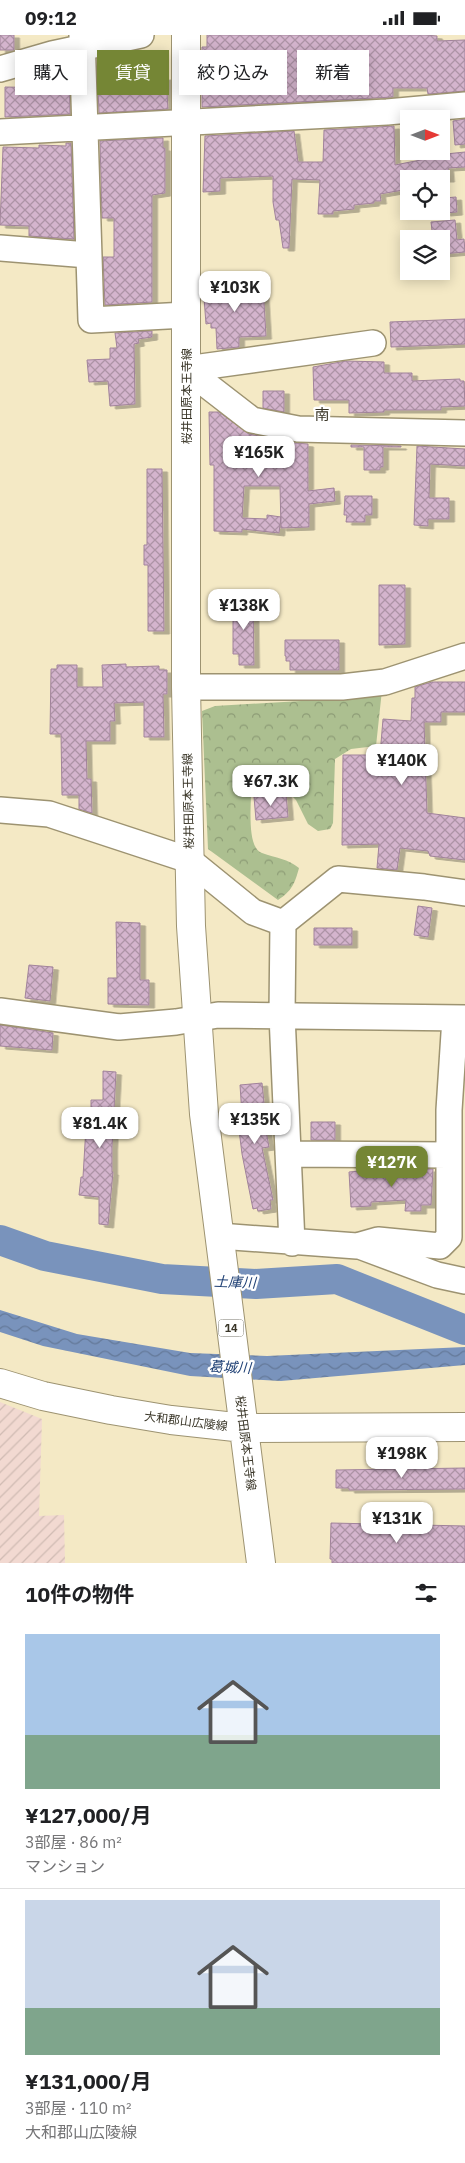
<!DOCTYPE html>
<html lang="ja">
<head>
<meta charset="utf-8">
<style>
  :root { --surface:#fff; --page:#f2f2f2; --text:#202124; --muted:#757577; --line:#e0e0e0; --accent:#758635 }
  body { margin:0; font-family:"IBM Plex Sans","Noto Sans JP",sans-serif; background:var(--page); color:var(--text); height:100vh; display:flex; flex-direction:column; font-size:19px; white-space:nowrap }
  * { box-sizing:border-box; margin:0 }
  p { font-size:16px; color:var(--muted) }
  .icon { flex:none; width:28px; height:28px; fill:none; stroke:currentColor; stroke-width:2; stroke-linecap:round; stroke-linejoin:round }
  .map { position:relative; height:1528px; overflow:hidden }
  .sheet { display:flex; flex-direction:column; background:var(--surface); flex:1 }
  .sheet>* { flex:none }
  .top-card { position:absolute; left:15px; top:15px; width:435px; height:45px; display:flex; gap:10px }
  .needle { width:32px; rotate:90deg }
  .fabs { position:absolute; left:400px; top:75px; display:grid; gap:10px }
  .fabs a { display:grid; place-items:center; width:50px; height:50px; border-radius:0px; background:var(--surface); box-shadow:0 2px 12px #0003; font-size:25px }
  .price { position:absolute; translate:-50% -42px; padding:0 11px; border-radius:10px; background:#fff; color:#222; font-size:16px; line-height:32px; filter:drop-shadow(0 1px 2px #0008) }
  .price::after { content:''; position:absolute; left:50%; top:30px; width:15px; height:11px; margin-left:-8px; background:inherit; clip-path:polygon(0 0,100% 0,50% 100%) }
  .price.selected { background:var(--accent); color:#fff }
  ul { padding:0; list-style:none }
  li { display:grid; align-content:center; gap:10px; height:265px; padding:0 25px }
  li+li { border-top:1px solid var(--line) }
  li span { display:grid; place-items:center; height:155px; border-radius:0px; color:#555 }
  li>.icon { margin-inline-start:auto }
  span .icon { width:90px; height:90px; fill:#fffc; stroke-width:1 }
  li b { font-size:21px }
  h2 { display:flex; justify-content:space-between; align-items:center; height:60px; padding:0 25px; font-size:21px }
  .tag { padding:0 18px; border-radius:0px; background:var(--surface); box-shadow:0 2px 12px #0003; font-size:18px; line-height:45px }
  .tag.selected { background:var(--accent); color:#fff }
  .status { display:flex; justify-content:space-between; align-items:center; height:35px; padding:0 25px; background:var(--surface); direction:ltr }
  .status svg { height:14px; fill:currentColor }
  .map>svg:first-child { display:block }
  .industrial { fill:url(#industrial-furrows) }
  .forest { fill:url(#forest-crowns) }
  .water { fill:url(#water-waves) }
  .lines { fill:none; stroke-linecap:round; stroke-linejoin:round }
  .river { stroke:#7993bc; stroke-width:30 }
  .building { fill:url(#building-cross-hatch); stroke:#a1839b; filter:url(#shadow) }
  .minor-casing { stroke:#9d9371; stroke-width:28 }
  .major-casing { stroke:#9d9371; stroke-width:30 }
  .minor { stroke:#fff; stroke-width:25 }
  .major { stroke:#fff; stroke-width:28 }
  .labels { text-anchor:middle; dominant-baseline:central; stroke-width:4.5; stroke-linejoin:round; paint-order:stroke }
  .shield { fill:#fff; stroke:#747268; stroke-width:1 }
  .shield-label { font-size:11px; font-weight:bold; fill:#393527 }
  .street-label { font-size:12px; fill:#393527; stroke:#fff }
  .water-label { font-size:14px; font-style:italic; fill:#214276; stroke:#fff }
  .quarter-label { font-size:15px; fill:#393527; stroke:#fff }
</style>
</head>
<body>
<div class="status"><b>09:12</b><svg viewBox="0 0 49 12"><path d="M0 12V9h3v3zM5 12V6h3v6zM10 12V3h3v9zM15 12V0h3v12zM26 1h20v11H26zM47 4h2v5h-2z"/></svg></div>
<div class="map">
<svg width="465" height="1528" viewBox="0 0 465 1528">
  <defs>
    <pattern id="industrial-furrows" width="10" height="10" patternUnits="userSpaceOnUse" patternTransform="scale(1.25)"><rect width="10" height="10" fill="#f2d9d1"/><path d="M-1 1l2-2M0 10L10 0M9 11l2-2" fill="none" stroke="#d0bbb3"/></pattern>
    <pattern id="forest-crowns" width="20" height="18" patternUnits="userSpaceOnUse" patternTransform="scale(1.25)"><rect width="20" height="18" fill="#acbf90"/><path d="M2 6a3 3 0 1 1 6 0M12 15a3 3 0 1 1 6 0" fill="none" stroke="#8d9c76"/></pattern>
    <pattern id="water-waves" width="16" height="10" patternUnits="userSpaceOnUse" patternTransform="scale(1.25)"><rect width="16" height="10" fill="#7993bc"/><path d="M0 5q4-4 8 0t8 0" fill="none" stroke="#647999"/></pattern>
    <pattern id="building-cross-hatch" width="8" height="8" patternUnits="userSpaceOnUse" patternTransform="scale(1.25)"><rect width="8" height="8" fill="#d4b4cd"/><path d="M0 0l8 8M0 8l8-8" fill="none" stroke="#ad93a6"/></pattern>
    <filter id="shadow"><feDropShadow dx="5.5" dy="3" stdDeviation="0" flood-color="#0004"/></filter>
  </defs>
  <rect width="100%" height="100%" fill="#f4e9c5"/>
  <!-- industrial -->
  <path class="industrial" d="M0 1367 42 1384 39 1481 64 1480 65 1528H0Z"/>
  <!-- forest -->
  <path class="forest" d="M382 655 376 711 351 714 335 724 333 788 330 794 318 796 308 789 296 765 286 755 251 759C251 773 247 813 262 818 276 823 288 824 299 833 295 848 292 856 278 865L208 814 202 676 215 671 335 664Z"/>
  <!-- water -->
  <path class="water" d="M0 1275 77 1299 190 1318 267 1321 465 1312V1330L281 1346 190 1341 43 1311 0 1297Z"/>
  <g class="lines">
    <!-- river -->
    <path class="river" d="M0 1205 45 1221 162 1244 256 1249 337 1244 465 1295"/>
  </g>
  <!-- building -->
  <path class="building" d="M0 0H14V15H0Z
    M207 0H425L437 1V6L465 5V56L428 59 427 53H393V62L202 72V12H207Z
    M138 15V44L166 42 168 74 99 78 98 54 106 53 108 22Z
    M69 30 70 79 5 82V52L54 53V33Z
    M465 84V109L455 110 453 86Z
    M394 91 395 130 436 122V120L465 117V132L448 133 449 144H409V154L380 159 381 166H374V168L354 170V174L333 176V179H318L320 145 292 144 289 213H283L279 185H276L273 167V141L220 143V156L203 157 205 101 294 96 298 127H323L324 95Z
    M163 103V113H165V158L152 160V267L105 270 103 222H114V183H102L100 106Z
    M66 108H71L74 204 29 201V191L0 190 3 112 39 113V110L66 111Z
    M456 162 457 177 445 178 444 163Z
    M455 185 457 205 464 204 465 217 441 219V204H433L431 187Z
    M226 249V252L263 251 266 301 239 302V312L217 314 216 293H211V288L206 289 203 250Z
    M465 284V309L391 312 390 287Z
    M152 296V302L138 304 139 308 134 309 135 369 110 371 108 346 89 347 87 325 110 324V313H117L115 298Z
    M346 326 384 327V338H412V346L460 344V346H464L465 371 441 372V375H384V377L349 378V365H314L313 332Z
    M263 356H284V377L263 373Z
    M209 377H219L249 399 295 408 308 409V456L334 453 335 466 309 469V492L281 493 280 451H244L242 483 267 484V480L281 482 279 498 242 494V497L214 496V430H210Z
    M351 410 401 411V412H383V432H380V435H364V412H351Z
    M417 411 465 414V431L430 429 429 463H449V484H428V491L414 490Z
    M147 434H162L164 596H148V530H144V510H147Z
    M345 461H372V480H365V487H346L347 480H344Z
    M379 550H405V609L379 610Z
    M233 564H253L254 630H239V619H233Z
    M285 605H339V635H290V626H286V621H285Z
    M126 629V632L159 631V635H167V659H163L164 702H144V667L114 668 115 686H110V706H86L87 744H91L92 778 79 774V760H62L61 699H50L51 634H57V630H77V652H103L102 630Z
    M432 647H465V677H441V687H424L427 778 465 783V825L430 821 428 816 400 813 397 835 377 833 379 809 342 810 343 720H380L383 684 411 686 412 663H415V652Z
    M286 759 288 782 256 785 254 762Z
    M418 871 432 873 428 902 414 900Z
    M116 887 140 888V945H149V970L108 969V943H117Z
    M314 893H352V910H314Z
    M29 930 53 932 50 966 25 963Z
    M0 990 53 998 52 1015 0 1011Z
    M103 1036 116 1037 112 1112V1137H113L108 1190 99 1189V1162L79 1160 81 1142H83L87 1075H91V1065H103Z
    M262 1048 265 1078 263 1079 269 1112 262 1113 273 1165H270L271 1174 258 1176 257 1173 253 1174 242 1119 239 1095H243L240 1050Z
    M311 1087H335V1105H311Z
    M407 1134H433L431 1170H421V1176H405L406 1165 371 1167V1171L351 1172 349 1137 369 1135V1140L407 1138Z
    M465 1433V1454L349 1455V1453H336V1435Z
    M331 1488 465 1491V1528H332V1524H330Z"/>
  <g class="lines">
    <defs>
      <path id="minor" d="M82 0 91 285 186 280
        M0 34 52 19 141 0
        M0 97 387 77 465 70
        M0 213 88 220
        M186 334 252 385 298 394 465 398
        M186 334 373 308
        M186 652H342L385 647 465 621
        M0 775 49 779 189 825 253 877 283 888
        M0 976 119 992 176 987 218 980 465 983
        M288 1119 449 1120
        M219 1201 357 1211 378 1205 440 1211 449 1202V1075L455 983
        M292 1208 282 980 283 888 338 844 424 852 465 858
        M362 1212 437 1240 465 1246"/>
      <path id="major" d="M186 0V652L191 891 204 1079 261 1528
        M0 1348 43 1361 111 1375 171 1385 244 1393 465 1392"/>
    </defs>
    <!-- minor casing -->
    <use href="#minor" class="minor-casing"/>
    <!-- major casing -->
    <use href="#major" class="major-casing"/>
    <!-- minor -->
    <use href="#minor" class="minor"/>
    <!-- major -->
    <use href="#major" class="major"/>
  </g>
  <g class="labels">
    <!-- shield labels -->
    <rect class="shield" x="218.5" y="1284.5" width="25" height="17" rx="4"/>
    <g class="shield-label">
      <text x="231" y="1293">14</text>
    </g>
    <!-- street labels -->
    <g class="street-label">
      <text transform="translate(186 361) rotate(-90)">桜井田原本王寺線</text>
      <text transform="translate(188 766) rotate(-91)">桜井田原本王寺線</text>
      <text transform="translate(186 1386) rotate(7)">大和郡山広陵線</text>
      <text transform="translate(246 1408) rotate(83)">桜井田原本王寺線</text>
    </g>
    <!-- water labels -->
    <g class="water-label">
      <text transform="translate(235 1247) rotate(2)">土庫川</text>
      <text transform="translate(230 1332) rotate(3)">葛城川</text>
    </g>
    <!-- quarter labels -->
    <g class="quarter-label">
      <text x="322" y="379">南</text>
    </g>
  </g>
</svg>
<div class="fabs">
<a><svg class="needle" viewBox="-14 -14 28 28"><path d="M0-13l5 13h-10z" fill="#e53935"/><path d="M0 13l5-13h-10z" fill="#757577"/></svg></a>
<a><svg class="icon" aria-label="locate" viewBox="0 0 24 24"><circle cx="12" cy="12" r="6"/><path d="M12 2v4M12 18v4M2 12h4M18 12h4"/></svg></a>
<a><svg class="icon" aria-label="layers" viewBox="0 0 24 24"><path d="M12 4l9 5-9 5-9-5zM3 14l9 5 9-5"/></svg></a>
</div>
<b class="price" style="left:235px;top:278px">¥103K</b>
<b class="price" style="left:259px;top:443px">¥165K</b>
<b class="price" style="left:244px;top:596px">¥138K</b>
<b class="price" style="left:402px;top:751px">¥140K</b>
<b class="price" style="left:271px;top:772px">¥67.3K</b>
<b class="price" style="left:255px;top:1110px">¥135K</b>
<b class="price" style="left:100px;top:1114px">¥81.4K</b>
<b class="price selected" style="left:392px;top:1153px">¥127K</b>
<b class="price" style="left:402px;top:1444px">¥198K</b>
<b class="price" style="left:397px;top:1509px">¥131K</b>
<div class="top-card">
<a class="tag">購入</a>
<a class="tag selected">賃貸</a>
<a class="tag">絞り込み</a>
<a class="tag">新着</a>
</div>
</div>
<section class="sheet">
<h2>10件の物件<svg class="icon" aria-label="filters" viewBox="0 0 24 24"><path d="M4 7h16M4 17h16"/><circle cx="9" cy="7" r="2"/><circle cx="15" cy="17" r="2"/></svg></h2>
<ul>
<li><span style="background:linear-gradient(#a9c7e8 65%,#7fa58c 0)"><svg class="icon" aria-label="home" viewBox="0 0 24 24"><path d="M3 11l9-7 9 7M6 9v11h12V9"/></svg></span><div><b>¥127,000/月</b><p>3部屋 · 86 m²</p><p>マンション</p></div></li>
<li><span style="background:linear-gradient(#c9d6e8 70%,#7fa58c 0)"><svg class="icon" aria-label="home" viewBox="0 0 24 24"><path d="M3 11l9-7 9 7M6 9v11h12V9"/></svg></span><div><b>¥131,000/月</b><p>3部屋 · 110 m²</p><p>大和郡山広陵線</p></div></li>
</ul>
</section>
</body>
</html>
